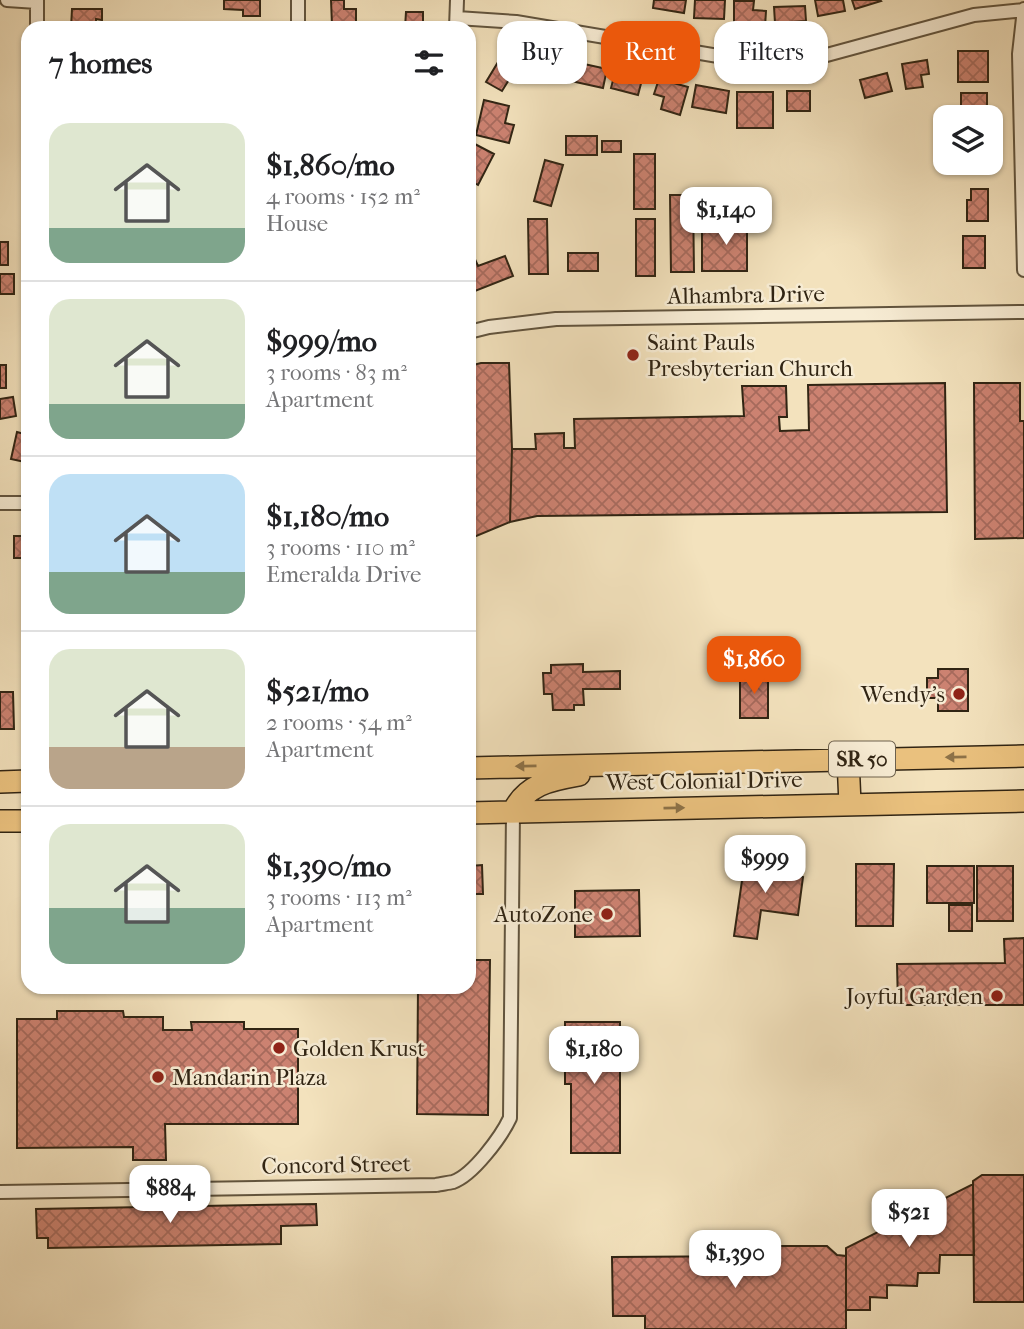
<!DOCTYPE html>
<html lang="en">
<head>
<meta charset="utf-8">
<style>
  :root { --surface:#fff; --page:#f2f2f2; --text:#202124; --muted:#757577; --line:#e0e0e0; --accent:#ea580c }
  body { margin:0; font-family:"IM FELL French Canon",serif; background:var(--page); color:var(--text); height:100vh; display:flex; flex-direction:column; font-size:26px; white-space:nowrap }
  * { box-sizing:border-box; margin:0 }
  p { font-size:23px; color:var(--muted) }
  .icon { flex:none; width:38px; height:38px; fill:none; stroke:currentColor; stroke-width:2; stroke-linecap:round; stroke-linejoin:round }
  .map { position:relative; flex:1; overflow:hidden }
  .sheet { position:absolute; left:21px; top:21px; width:455px; height:973px; display:flex; flex-direction:column; background:var(--surface); border-radius:21px; box-shadow:0 2px 5px #0004 }
  .sheet>* { flex:none }
  .hud { position:absolute; left:497px; top:21px; width:422px; height:63px; display:flex; gap:14px }
  .controls { position:absolute; left:933px; top:105px; display:grid; gap:14px }
  .controls a { display:grid; place-items:center; width:70px; height:70px; border-radius:14px; background:var(--surface); box-shadow:0 2px 5px #0004; font-size:35px }
  .price { position:absolute; translate:-50% -60px; padding:0 16px; border-radius:14px; background:#fff; color:#222; font-size:23px; line-height:46px; filter:drop-shadow(0 2px 4px #0008) }
  .price::after { content:''; position:absolute; left:50%; top:42px; width:21px; height:16px; margin-left:-10px; background:inherit; clip-path:polygon(0 0,100% 0,50% 100%) }
  .price.current { background:var(--accent); color:#fff }
  ul { padding:0; list-style:none }
  li { display:flex; align-items:center; gap:21px; height:175px; padding:0 28px }
  li+li { border-top:2px solid var(--line) }
  li span { display:grid; place-items:center; flex:none; width:196px; height:140px; border-radius:21px; color:#555 }
  li>.icon { margin-inline-start:auto }
  span .icon { width:84px; height:84px; fill:#fffc; stroke-width:1 }
  li b { font-size:30px }
  h2 { display:flex; justify-content:space-between; align-items:center; height:84px; padding:0 28px; font-size:30px }
  .pill { padding:0 24px; border-radius:21px; background:var(--surface); box-shadow:0 2px 5px #0004; font-size:24px; line-height:63px }
  .pill.current { background:var(--accent); color:#fff }
  .map>svg:first-child { display:block }
  .building { fill:url(#building-cross-hatch); stroke:#302413; stroke-width:2 }
  .lines { fill:none; stroke-linecap:round; stroke-linejoin:round }
  .minor-casing { stroke:#61543e; stroke-width:16 }
  .trunk-casing { stroke:#302413; stroke-width:24 }
  .minor { stroke:#f7ecd4; stroke-width:12 }
  .trunk { stroke:#eac17e; stroke-width:21 }
  .oneway { fill:#8d7248 }
  .poi-dot { fill:#8f2418; stroke:#f7ecd4; stroke-width:2.5 }
  .labels { text-anchor:middle; dominant-baseline:central; stroke-width:5; stroke-linejoin:round; paint-order:stroke }
  .shield { fill:#f7ecd4; stroke:#6c604d; stroke-width:2 }
  .shield-label { font-size:21px; font-weight:bold; fill:#302413 }
  .street-label { font-size:23px; fill:#302413; stroke:#f7ecd4 }
  .poi-label { font-size:23px; fill:#302413; stroke:#f7ecd4; text-anchor:start }
</style>
</head>
<body>
<div class="map">
<svg width="1024" height="1329" viewBox="0 0 1024 1329">
  <defs>
    <pattern id="building-cross-hatch" width="8" height="8" patternUnits="userSpaceOnUse" patternTransform="scale(1.75)"><rect width="8" height="8" fill="#cc8271"/><path d="M0 0l8 8M0 8l8-8" fill="none" stroke="#a66a5c"/></pattern>
  </defs>
  <rect width="100%" height="100%" fill="#f3e2bd"/>
  <filter id="stains"><feTurbulence type="fractalNoise" baseFrequency=".00286" numOctaves="4"/><feColorMatrix values="0 0 0 0 .2 0 0 0 0 .09 0 0 0 0 .02 0 0 0 .5 -.17"/></filter>
  <radialGradient id="worn" r=".72"><stop offset=".6" stop-color="#630" stop-opacity="0"/><stop offset="1" stop-color="#630" stop-opacity=".3"/></radialGradient>
  <!-- building -->
  <path class="building" d="M224 0H260V16H243V10L224 9Z
    M331 0H344V9H356V25H332Z
    M654 0H686L684 13 653 8Z
    M695 0H725L724 19 694 18Z
    M815 0H843L845 11 818 16Z
    M852 0H880L881 1 855 9Z
    M734 1H754L753 10 766 11 765 27 734 26Z
    M805 6 806 21 775 23 774 7Z
    M72 9H102V20L96 19V28H71Z
    M406 12H423V28H405Z
    M216 24 261 25V28H216Z
    M506 49 522 59 502 91 486 82Z
    M958 51H988V82H958Z
    M535 57 565 62 562 80 532 76Z
    M927 60 929 74 921 75 923 87 906 89 902 64Z
    M575 62 607 69 603 88 571 81Z
    M616 69 643 76 638 95 611 88Z
    M887 73 892 91 865 98 860 80Z
    M659 79 688 87 680 115 661 109 664 97 654 94Z
    M696 85 729 91 726 113 692 107Z
    M787 91H810V111H787Z
    M737 92H773V128H737Z
    M961 93H987V117H961Z
    M484 100 509 106 505 123 514 125 509 143 476 135Z
    M566 136H597V155H566Z
    M469 141 494 154 478 185 469 180Z
    M602 141H621V152H602Z
    M634 154H655V209H634Z
    M545 160 563 165 551 206 534 201Z
    M966 163H985V174H966Z
    M971 189H988V221H967V200H971Z
    M670 195H693L694 272H671Z
    M528 219H547L548 274H529Z
    M636 219H655V276H636Z
    M747 219V271H702V230H723V220Z
    M963 236H985V268H963Z
    M0 242H8V265H0Z
    M568 253H598V271H568Z
    M505 256 513 276 475 291 469 276V259L474 257 478 266Z
    M0 274H14V294H0Z
    M481 363H509L512 449 510 522 469 539V366Z
    M0 365H6V388H0Z
    M945 383 947 512 537 516 510 522 512 449H536L535 434 564 433V448H575L574 419 744 416 742 386H786L787 417H779L780 431 809 430 808 385Z
    M974 383H1020V421H1024V538L975 539Z
    M13 397 16 416 0 419V399Z
    M17 432 28 435 25 462 11 459Z
    M14 536H28V558H14Z
    M583 664V672L620 671V689H583L584 705H574V710H553L552 694H544L543 673H551V665Z
    M938 669H968V711H938V698H927V678H938Z
    M740 675H768V718H740Z
    M0 692H13L14 729H0Z
    M746 853 771 857 769 872 803 877 798 915 761 910 757 939 734 936Z
    M856 864H894L893 926H856Z
    M482 865 483 894H469V866Z
    M927 866H974V903H927Z
    M977 866H1013V921H977Z
    M639 890 640 936 575 937V891Z
    M949 905H972V931H949Z
    M1024 938V1005H898L897 964 1005 963 1004 939Z
    M469 960H490L488 1115 417 1114 418 987H469Z
    M57 1011H123L124 1017H163V1030H192L191 1022H244V1029H298V1124H165L166 1160H133V1147L17 1148V1019H57Z
    M565 1022H620V1153H571V1084H565Z
    M982 1175H1024V1302H974L973 1181Z
    M973 1184 974 1255H940L939 1273H918L917 1286 887 1285V1298L870 1297V1310H846V1248Z
    M316 1204 317 1225 281 1226V1244L48 1248V1238H37L36 1209Z
    M774 1246H827L837 1255 846 1256V1329H645V1316H613L612 1257 766 1256Z"/>
  <g class="lines">
    <defs>
      <path id="minor" d="M7 0 37 2
        M37 0V28
        M1024 9 1019 54 1024 270
        M457 18 516 22 736 59 787 61 823 56 974 15 1024 10
        M298 28V0
        M456 28 457 0
        M469 332 489 327 556 319 1024 312
        M0 503H28
        M0 1192 436 1185C441 1184 448 1183 453 1182 473 1175 501 1137 510 1118L513 812"/>
      <path id="trunk" d="M848 759 850 804
        M469 768 1024 756
        M0 782 28 781
        M513 812C526 784 551 780 579 775
        M469 813 1024 801
        M0 821H28"/>
    </defs>
    <!-- minor casing -->
    <use href="#minor" class="minor-casing"/>
    <!-- trunk casing -->
    <use href="#trunk" class="trunk-casing"/>
    <!-- minor -->
    <use href="#minor" class="minor"/>
    <!-- trunk -->
    <use href="#trunk" class="trunk"/>
  </g>
  <!-- one-way arrows -->
  <defs><path id="oneway-solid" d="M-6-.8H1V-3.2L6.5 0L1 3.2V.8H-6Z" transform="scale(1.75)"/></defs>
  <g class="oneway">
    <use href="#oneway-solid" transform="translate(956 757) rotate(179)"/>
    <use href="#oneway-solid" transform="translate(526 766) rotate(179)"/>
    <use href="#oneway-solid" transform="translate(674 808) rotate(-1)"/>
  </g>
  <!-- markers -->
  <g class="poi-dot">
    <circle cx="633" cy="355" r="7"/>
    <circle cx="959" cy="694" r="7"/>
    <circle cx="607" cy="914" r="7"/>
    <circle cx="997" cy="996" r="7"/>
    <circle cx="279" cy="1048" r="7"/>
    <circle cx="158" cy="1077" r="7"/>
  </g>
  <g class="labels">
    <!-- shield labels -->
    <rect class="shield" x="829" y="741.5" width="66" height="35" rx="5"/>
    <g class="shield-label">
      <text x="862" y="759">SR 50</text>
    </g>
    <!-- street labels -->
    <g class="street-label">
      <text transform="translate(746 295) rotate(-1)">Alhambra Drive</text>
      <text transform="translate(704 781) rotate(-1)">West Colonial Drive</text>
      <text transform="translate(336 1165) rotate(-1)">Concord Street</text>
    </g>
    <!-- poi labels -->
    <g class="poi-label">
      <text x="647" y="342">Saint Pauls<tspan x="647" dy="26">Presbyterian Church</tspan></text>
      <text x="945" y="694" text-anchor="end">Wendy's</text>
      <text x="593" y="914" text-anchor="end">AutoZone</text>
      <text x="983" y="996" text-anchor="end">Joyful Garden</text>
      <text x="293" y="1048">Golden Krust</text>
      <text x="172" y="1077">Mandarin Plaza</text>
    </g>
  </g>
  <rect width="100%" height="100%" filter="url(#stains)"/>
  <rect width="100%" height="100%" fill="url(#worn)"/>
</svg>
<div class="controls">
<a><svg class="icon" aria-label="layers" viewBox="0 0 24 24"><path d="M12 4l9 5-9 5-9-5zM3 14l9 5 9-5"/></svg></a>
</div>
<b class="price" style="left:726px;top:247px">$1,140</b>
<b class="price current" style="left:754px;top:696px">$1,860</b>
<b class="price" style="left:765px;top:895px">$999</b>
<b class="price" style="left:594px;top:1086px">$1,180</b>
<b class="price" style="left:170px;top:1225px">$884</b>
<b class="price" style="left:909px;top:1249px">$521</b>
<b class="price" style="left:735px;top:1290px">$1,390</b>
<div class="hud">
<a class="pill">Buy</a>
<a class="pill current">Rent</a>
<a class="pill">Filters</a>
</div>
<section class="sheet">
<h2>7 homes<svg class="icon" aria-label="filters" viewBox="0 0 24 24"><path d="M4 7h16M4 17h16"/><circle cx="9" cy="7" r="2"/><circle cx="15" cy="17" r="2"/></svg></h2>
<ul>
<li><span style="background:linear-gradient(#dfe7d0 75%,#7fa58c 0)"><svg class="icon" aria-label="home" viewBox="0 0 24 24"><path d="M3 11l9-7 9 7M6 9v11h12V9"/></svg></span><div><b>$1,860/mo</b><p>4 rooms · 152 m²</p><p>House</p></div></li>
<li><span style="background:linear-gradient(#dfe7d0 75%,#7fa58c 0)"><svg class="icon" aria-label="home" viewBox="0 0 24 24"><path d="M3 11l9-7 9 7M6 9v11h12V9"/></svg></span><div><b>$999/mo</b><p>3 rooms · 83 m²</p><p>Apartment</p></div></li>
<li><span style="background:linear-gradient(#bfe0f5 70%,#7fa58c 0)"><svg class="icon" aria-label="home" viewBox="0 0 24 24"><path d="M3 11l9-7 9 7M6 9v11h12V9"/></svg></span><div><b>$1,180/mo</b><p>3 rooms · 110 m²</p><p>Emeralda Drive</p></div></li>
<li><span style="background:linear-gradient(#dfe7d0 70%,#b9a48a 0)"><svg class="icon" aria-label="home" viewBox="0 0 24 24"><path d="M3 11l9-7 9 7M6 9v11h12V9"/></svg></span><div><b>$521/mo</b><p>2 rooms · 54 m²</p><p>Apartment</p></div></li>
<li><span style="background:linear-gradient(#dfe7d0 60%,#7fa58c 0)"><svg class="icon" aria-label="home" viewBox="0 0 24 24"><path d="M3 11l9-7 9 7M6 9v11h12V9"/></svg></span><div><b>$1,390/mo</b><p>3 rooms · 113 m²</p><p>Apartment</p></div></li>
</ul>
</section>
</div>
</body>
</html>
